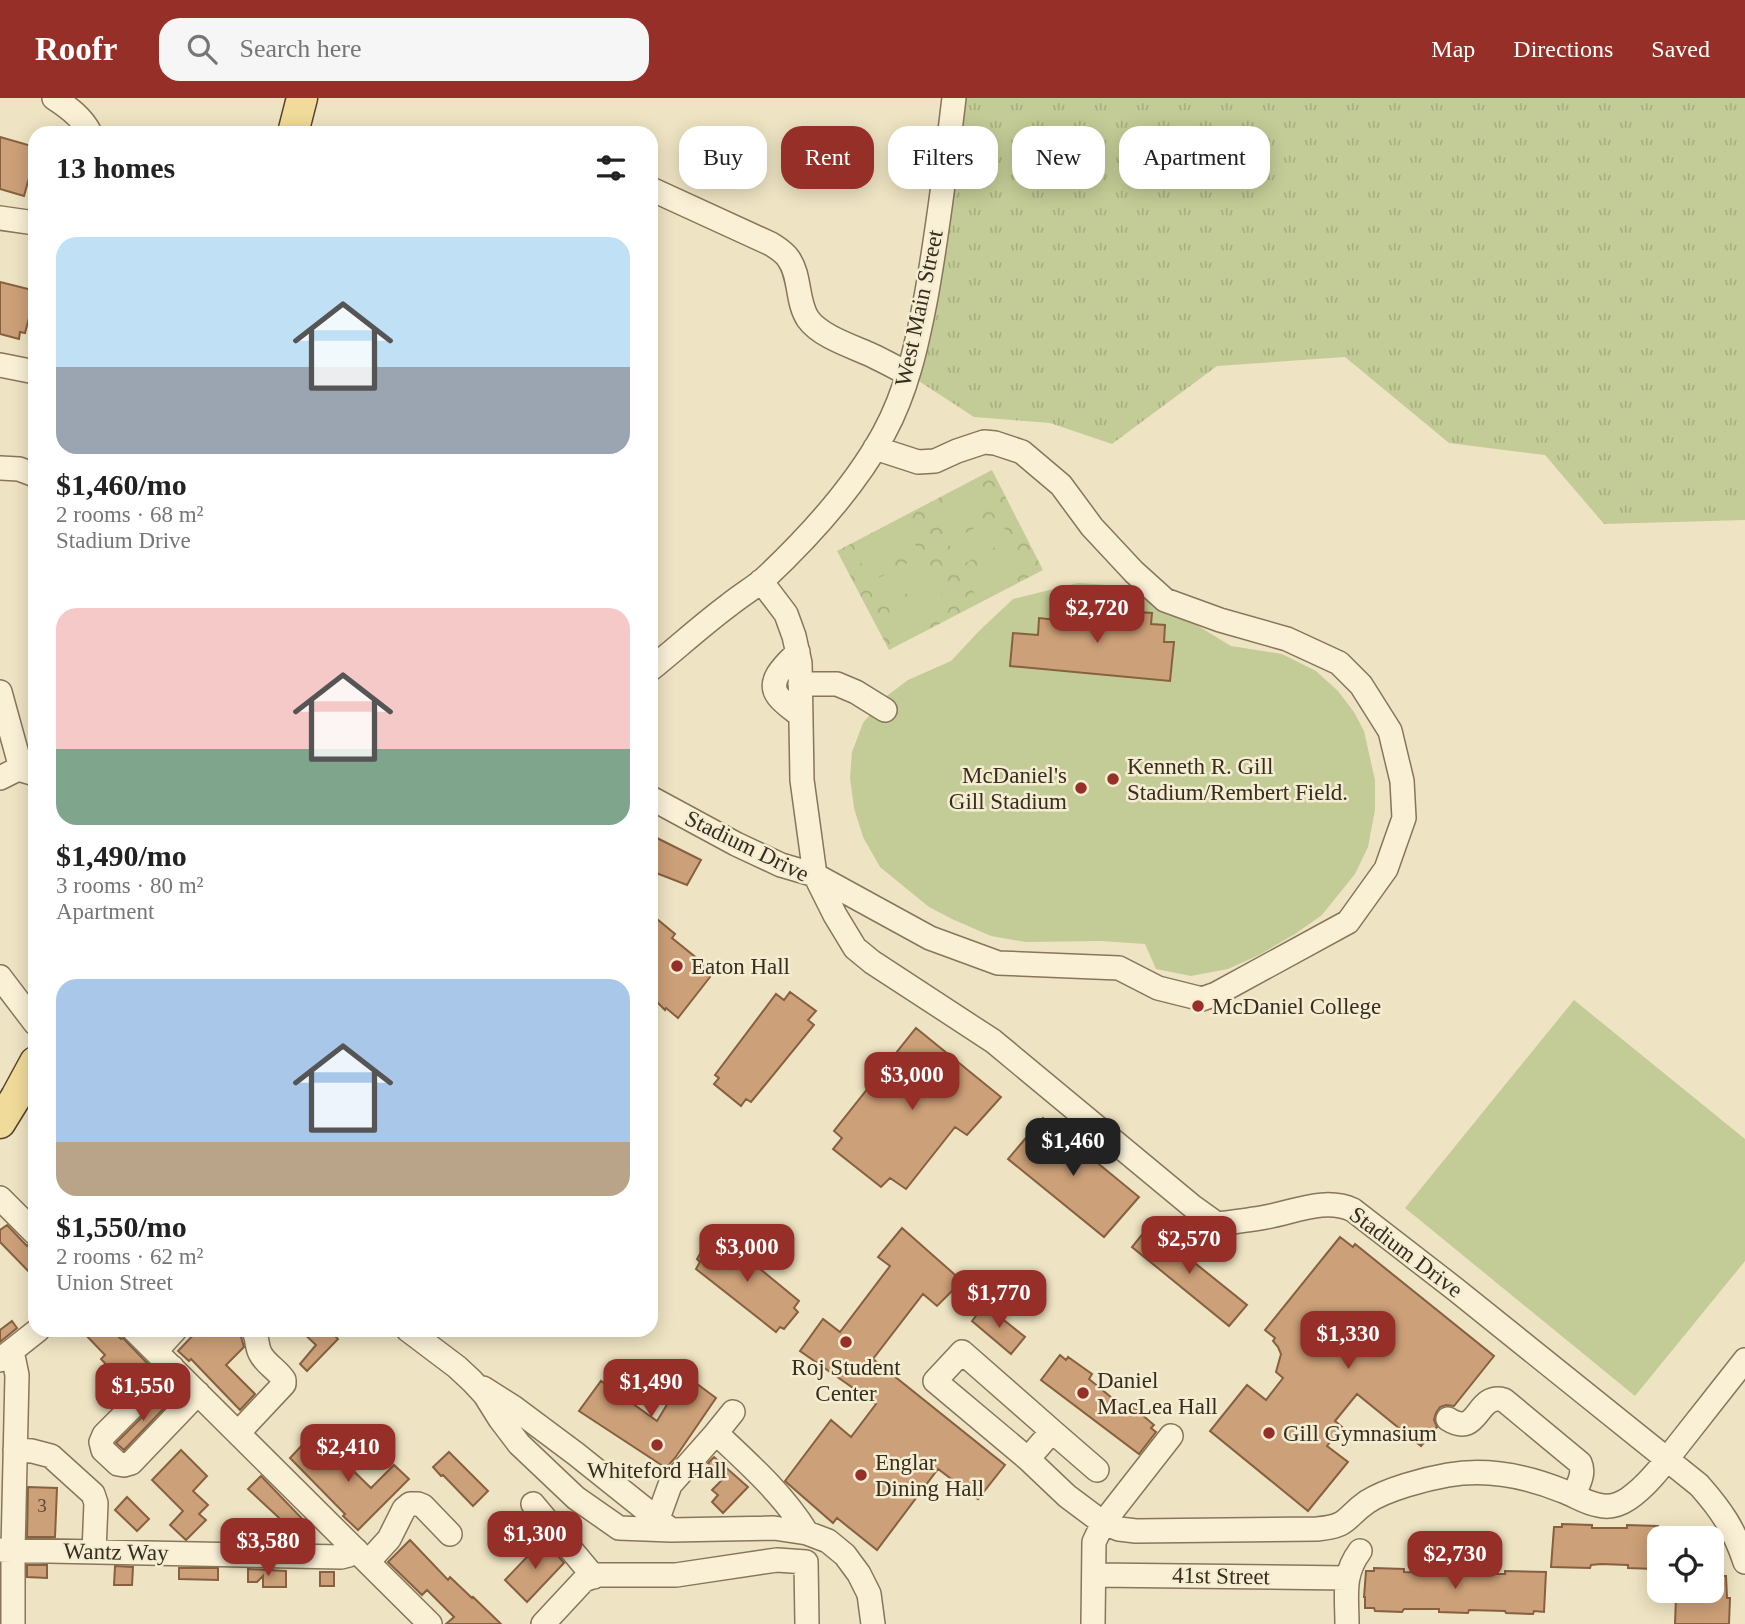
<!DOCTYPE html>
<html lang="en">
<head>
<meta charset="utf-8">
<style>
  :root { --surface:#fff; --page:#f6f6f6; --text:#222; --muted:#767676; --accent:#972f29 }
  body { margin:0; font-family:Georgia,serif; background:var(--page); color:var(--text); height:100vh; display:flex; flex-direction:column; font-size:26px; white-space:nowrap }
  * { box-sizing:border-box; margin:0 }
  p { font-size:23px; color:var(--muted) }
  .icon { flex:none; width:38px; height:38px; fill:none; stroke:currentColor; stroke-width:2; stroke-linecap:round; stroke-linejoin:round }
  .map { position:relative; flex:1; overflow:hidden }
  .panel { position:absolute; left:28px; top:28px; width:630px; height:1211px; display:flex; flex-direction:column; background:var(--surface); border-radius:21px; box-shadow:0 4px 18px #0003 }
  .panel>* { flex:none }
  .guide { position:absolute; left:679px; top:28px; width:665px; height:63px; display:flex; gap:14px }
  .buttons { position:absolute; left:1647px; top:1428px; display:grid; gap:14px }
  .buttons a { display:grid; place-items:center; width:77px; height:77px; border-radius:14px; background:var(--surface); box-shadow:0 4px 18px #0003; font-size:35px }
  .price { position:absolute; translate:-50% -60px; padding:0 16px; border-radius:14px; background:var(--accent); color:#fff; font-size:23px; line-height:46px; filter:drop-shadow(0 2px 4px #0008) }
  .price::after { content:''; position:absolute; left:50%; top:42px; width:21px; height:16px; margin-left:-10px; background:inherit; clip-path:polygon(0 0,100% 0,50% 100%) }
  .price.active { background:#222; color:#fff }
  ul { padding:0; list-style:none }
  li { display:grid; align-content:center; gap:14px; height:371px; padding:0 28px }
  li span { display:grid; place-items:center; height:217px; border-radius:21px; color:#555 }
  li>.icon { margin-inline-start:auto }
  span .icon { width:126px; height:126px; fill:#fffc; stroke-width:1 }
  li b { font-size:30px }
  h2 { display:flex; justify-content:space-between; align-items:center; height:84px; padding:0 28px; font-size:30px }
  .pill { padding:0 24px; border-radius:21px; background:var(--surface); box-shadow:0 4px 18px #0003; font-size:24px; line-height:63px }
  .pill.active { background:var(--accent); color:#fff }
  header { display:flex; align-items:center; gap:42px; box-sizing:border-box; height:98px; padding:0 35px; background:var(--accent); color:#fff }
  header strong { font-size:33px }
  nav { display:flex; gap:38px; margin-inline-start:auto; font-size:24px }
  .search { width:490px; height:63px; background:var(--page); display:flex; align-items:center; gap:18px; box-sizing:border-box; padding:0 24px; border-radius:21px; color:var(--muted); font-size:26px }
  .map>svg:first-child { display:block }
  .grass { fill:url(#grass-tufts) }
  .park { fill:url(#park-crowns) }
  .pitch { fill:#c3cc96 }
  .building { fill:#cca078; stroke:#87603f; stroke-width:2 }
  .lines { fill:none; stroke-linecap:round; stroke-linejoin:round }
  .minor-casing { stroke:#88755a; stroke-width:26 }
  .major-casing { stroke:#56432e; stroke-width:33 }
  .minor { stroke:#f9f0d6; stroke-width:23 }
  .major { stroke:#f1db9a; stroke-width:30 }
  .poi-dot { fill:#972f29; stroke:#f5edd2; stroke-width:2.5 }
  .labels { text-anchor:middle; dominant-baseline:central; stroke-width:5; stroke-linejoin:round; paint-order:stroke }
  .number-label { font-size:19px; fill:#5d4934 }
  .street-label { font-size:23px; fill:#382c1e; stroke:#f5edd2 }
  .poi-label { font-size:23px; fill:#382c1e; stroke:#f5edd2; text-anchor:start }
</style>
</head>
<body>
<header>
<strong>Roofr</strong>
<div class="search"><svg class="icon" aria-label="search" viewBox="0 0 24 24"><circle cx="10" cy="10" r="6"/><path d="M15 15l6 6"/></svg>Search here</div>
<nav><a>Map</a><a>Directions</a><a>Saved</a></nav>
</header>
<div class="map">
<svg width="1745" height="1526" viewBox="0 0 1745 1526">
  <defs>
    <pattern id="grass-tufts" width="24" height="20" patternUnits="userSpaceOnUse" patternTransform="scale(1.75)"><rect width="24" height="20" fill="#c3cc96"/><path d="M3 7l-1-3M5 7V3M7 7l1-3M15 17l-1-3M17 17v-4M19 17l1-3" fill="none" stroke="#a8af81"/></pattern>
    <pattern id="park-crowns" width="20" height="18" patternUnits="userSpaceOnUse" patternTransform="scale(1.75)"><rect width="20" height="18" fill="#c3cc96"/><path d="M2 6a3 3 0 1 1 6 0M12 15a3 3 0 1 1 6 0" fill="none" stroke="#a8af81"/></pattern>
  </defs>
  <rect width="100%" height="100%" fill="#eee4c3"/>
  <!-- grass -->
  <path class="grass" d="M954 0H1745V422L1604 426 1545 357 1449 345 1345 259 1217 268 1112 346 1050 325 974 319 908 276Z"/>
  <!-- park -->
  <path class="park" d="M992 372 1043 472 889 552 837 453Z"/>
  <!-- pitch -->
  <path class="pitch" d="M982 387 994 410 944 437 932 413Z
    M998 418 1010 441 960 468 948 444Z
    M905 427 917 450 867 477 855 453Z
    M1014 449 1026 472 976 499 964 475Z
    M921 458 933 481 883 508 871 484Z
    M1078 485 1107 487 1135 496 1180 517 1231 548 1282 556 1316 573 1338 593 1354 614 1364 633 1375 682V712L1368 749 1355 776 1322 817 1295 836 1259 857 1228 871 1191 878 1156 871 1145 846 1101 843 1026 844 991 838 952 821 929 809 880 769 863 739 854 710 850 680 852 654 863 625 884 600 908 582 951 563 979 533 1013 501Z
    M938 489 949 512 899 539 888 515Z
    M1574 902 1745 1041V1163L1635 1298 1405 1110Z"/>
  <!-- building -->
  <path class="building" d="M0 39 35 49V58L24 98 0 91Z
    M0 184 32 192 30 200 34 201 25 235 20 234 19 241 0 236Z
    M1059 509 1152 515 1151 526 1165 527 1164 544H1174L1170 583 1010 568 1013 535 1038 537 1039 520 1057 522Z
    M651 737 701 762 687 787 651 773Z
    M651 816 675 836 672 840 704 866 700 871 710 879 678 920 666 910 665 912 651 898Z
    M790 894 816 913 808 922 814 927 751 1004 746 1001 741 1008 714 986 719 980 715 977 776 896 784 902Z
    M916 930 1001 999 967 1037 955 1029 906 1091 890 1080 881 1089 833 1051 842 1040 834 1033Z
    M1043 1020 1139 1099 1104 1139 1008 1061Z
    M7 1127 27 1148 28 1147 35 1149V1180L0 1144V1132Z
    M1149 1128 1247 1207 1229 1228 1132 1149Z
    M902 1130 962 1183 937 1208 923 1196 873 1261 1005 1367 978 1401 938 1371 877 1452 837 1420 833 1425 785 1383 831 1322 851 1339 876 1306 800 1253 823 1221 840 1234 890 1168 878 1159Z
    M719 1137 799 1203 794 1210 798 1214 784 1231 780 1229 776 1234 696 1171 700 1164 697 1161 709 1141 714 1144Z
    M1340 1139 1353 1149 1355 1146 1494 1258 1454 1308 1446 1307 1440 1309 1436 1315 1434 1322 1437 1329 1421 1348 1357 1296 1335 1323 1342 1329 1327 1348 1348 1364 1308 1413 1210 1333 1247 1287 1266 1302 1283 1280 1276 1274 1281 1256 1278 1249 1273 1243 1275 1240 1265 1232Z
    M983 1209 993 1217 995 1215 1025 1239 1011 1256 972 1223Z
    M12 1223 17 1230 0 1244V1232Z
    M81 1232H112L121 1241 123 1240 149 1267 135 1281 120 1267 113 1274 101 1261 105 1257Z
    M198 1232H239L244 1249 226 1267 255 1296 240 1312 191 1261 189 1263 178 1253Z
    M300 1232H329L338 1241 307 1273 300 1266 316 1247Z
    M1060 1257 1066 1262 1068 1259 1092 1276 1089 1281 1129 1314 1133 1309 1154 1327 1151 1330 1156 1334 1139 1356 1041 1282Z
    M685 1277 716 1300 675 1360 666 1370 579 1313 601 1283 657 1323Z
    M163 1298 170 1304 124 1352 116 1345Z
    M307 1342 323 1358 326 1355 332 1362 337 1357 371 1390 394 1367 409 1381 358 1432 343 1418 345 1416 290 1360Z
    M181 1352 207 1378 193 1393 208 1407 199 1416 206 1422 186 1442 170 1427 183 1413 152 1382Z
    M449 1354 488 1393 473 1408 443 1377 441 1378 433 1369Z
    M714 1359 748 1389 723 1415 712 1404 718 1397 712 1392 722 1382 708 1365Z
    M261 1378 311 1430 297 1444H292L284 1436 290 1430 248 1391Z
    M28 1389 57 1390 55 1439H27Z
    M127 1399 149 1421 137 1433 115 1412Z
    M1562 1426 1592 1427V1430H1627V1427L1658 1428V1431H1659V1468H1657L1655 1471 1628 1470V1467L1601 1466 1591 1467 1590 1470 1551 1469 1554 1429H1562Z
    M544 1441 564 1465 527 1504 505 1482Z
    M410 1442 448 1482 450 1479 472 1500 473 1499 501 1526H446L454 1519 427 1492 422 1497 388 1464Z
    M27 1467H47V1480L27 1479Z
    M115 1468 133 1469 132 1487H114Z
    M179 1470H218V1482L179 1481Z
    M1374 1470 1404 1471V1474L1431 1475H1440V1472H1470L1469 1475 1497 1476H1505V1473L1546 1474 1544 1514 1534 1513 1533 1516 1506 1515 1505 1513 1469 1512 1468 1515 1439 1514V1511H1404L1402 1514 1375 1513 1374 1510H1365V1499H1364L1366 1473H1374Z
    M248 1471 286 1473V1489H263V1478L257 1484H248Z
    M320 1474H334V1488H320Z
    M1712 1478H1726L1727 1500H1730L1729 1526H1675L1676 1499H1682V1493H1712Z"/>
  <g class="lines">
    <defs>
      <path id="minor" d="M54 0C68 9 83 20 90 35
        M651 91 771 146C777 150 784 154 788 160 801 177 796 203 808 221 820 238 851 248 869 256 882 262 895 269 908 276
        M0 120 35 125
        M0 267 35 274
        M0 370 19 371 35 377
        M761 483 786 516 794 538 800 565 802 682 815 777 930 840 998 865 1119 870 1158 890 1202 901 1216 896 1348 824 1386 771 1404 720 1402 683 1390 633 1361 587 1339 565 1287 541 1220 522 1165 502 1134 474 1092 429 1061 387 1022 354 995 345 984 344 957 353 935 363 918 364 875 350
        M798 554C787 565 766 582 778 598 784 606 794 612 801 618
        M651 571C677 550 702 527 729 507 740 498 752 491 763 482 809 439 854 390 884 335 907 293 917 246 926 199 938 133 946 67 954 0
        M800 586H837L856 594 885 612
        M0 594 19 663 18 671
        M0 680 18 671 35 676
        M651 700 736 746 781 767 815 777 835 817 855 850 872 864 993 943 1192 1108 1217 1126C1233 1124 1250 1122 1266 1119 1295 1114 1325 1099 1353 1112L1455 1191 1699 1387C1722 1413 1734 1431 1745 1464
        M0 879 35 925
        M0 1100 35 1135
        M134 1232 430 1526
        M408 1232 457 1269 472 1283 485 1297 500 1321 519 1346 576 1400 619 1430 671 1432 774 1430 807 1435 828 1443 845 1457 859 1476 869 1496 873 1526
        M12 1253 17 1277 13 1452V1526
        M156 1253 175 1232
        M0 1262 38 1232
        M172 1269 104 1337 101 1344 103 1352 118 1366 124 1367 131 1365 198 1295
        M483 1290 513 1309 576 1356 671 1432
        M1448 1321C1480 1341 1475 1294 1504 1302L1580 1365C1585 1376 1578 1386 1574 1397
        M238 1335 284 1286V1282C278 1272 265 1266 260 1255 256 1247 258 1239 253 1232
        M716 1335 733 1314
        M15 1352 32 1353 51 1358 93 1396 96 1405 94 1454
        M1028 1361 935 1283 962 1254 1052 1333
        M1097 1372 1052 1333 1028 1361 1067 1398 1103 1425 1119 1431 1136 1433 1317 1431C1350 1428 1344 1420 1367 1404 1387 1391 1425 1381 1448 1377 1488 1370 1526 1378 1563 1393 1574 1397 1586 1405 1598 1407 1609 1410 1619 1407 1628 1401 1650 1386 1666 1362 1682 1342 1703 1315 1724 1289 1745 1262
        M533 1406 594 1479
        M657 1423 670 1387 716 1335C749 1366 783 1396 807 1435
        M0 1452 341 1459 349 1457 356 1452
        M368 1464 389 1441 404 1411 410 1406H418L423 1408 450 1436
        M1095 1477 1347 1480
        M543 1526 584 1482 598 1477H676L777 1462 806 1464 807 1526
        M1093 1526 1094 1444 1103 1425 1171 1338
        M1347 1526C1347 1498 1342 1477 1360 1453"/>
      <path id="major" d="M293 35 302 0
        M0 1025 16 999 35 964"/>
    </defs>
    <!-- minor casing -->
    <use href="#minor" class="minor-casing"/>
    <!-- major casing -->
    <use href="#major" class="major-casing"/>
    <!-- minor -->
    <use href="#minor" class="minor"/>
    <!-- major -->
    <use href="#major" class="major"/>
  </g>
  <!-- markers -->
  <g class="poi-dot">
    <circle cx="1113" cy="681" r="7"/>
    <circle cx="1081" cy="690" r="7"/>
    <circle cx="677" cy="868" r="7"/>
    <circle cx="1198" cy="908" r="7"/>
    <circle cx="846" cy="1244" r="7"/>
    <circle cx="1083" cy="1295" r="7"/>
    <circle cx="1269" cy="1335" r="7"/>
    <circle cx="657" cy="1347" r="7"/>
    <circle cx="861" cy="1377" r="7"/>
  </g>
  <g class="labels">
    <!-- number labels -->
    <g class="number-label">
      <text x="42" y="1407">3</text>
    </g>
    <!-- street labels -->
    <g class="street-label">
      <text transform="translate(919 210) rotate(-78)">West Main Street</text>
      <text transform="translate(747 748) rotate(26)">Stadium Drive</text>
      <text transform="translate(1406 1154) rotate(37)">Stadium Drive</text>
      <text transform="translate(116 1454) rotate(1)">Wantz Way</text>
      <text transform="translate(1221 1478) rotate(1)">41st Street</text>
    </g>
    <!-- poi labels -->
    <g class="poi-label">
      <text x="1127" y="668">Kenneth R. Gill<tspan x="1127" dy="26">Stadium/Rembert Field.</tspan></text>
      <text x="1067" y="677" text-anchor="end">McDaniel's<tspan x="1067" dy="26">Gill Stadium</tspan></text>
      <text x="691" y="868">Eaton Hall</text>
      <text x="1212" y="908">McDaniel College</text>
      <text x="846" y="1269" text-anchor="middle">Roj Student<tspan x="846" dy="26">Center</tspan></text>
      <text x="1097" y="1282">Daniel<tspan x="1097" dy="26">MacLea Hall</tspan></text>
      <text x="1283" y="1335">Gill Gymnasium</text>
      <text x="875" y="1364">Englar<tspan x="875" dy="26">Dining Hall</tspan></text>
      <text x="657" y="1372" text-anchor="middle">Whiteford Hall</text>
    </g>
  </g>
</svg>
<div class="buttons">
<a><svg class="icon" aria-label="locate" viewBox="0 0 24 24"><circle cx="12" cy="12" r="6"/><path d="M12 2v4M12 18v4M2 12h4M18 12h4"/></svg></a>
</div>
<b class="price" style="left:1097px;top:547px">$2,720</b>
<b class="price" style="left:912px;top:1014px">$3,000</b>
<b class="price active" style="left:1073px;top:1080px">$1,460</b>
<b class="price" style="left:1189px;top:1178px">$2,570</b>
<b class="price" style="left:747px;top:1186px">$3,000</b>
<b class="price" style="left:999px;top:1232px">$1,770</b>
<b class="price" style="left:1348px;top:1273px">$1,330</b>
<b class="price" style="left:651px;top:1321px">$1,490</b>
<b class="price" style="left:143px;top:1325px">$1,550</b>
<b class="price" style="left:348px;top:1386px">$2,410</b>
<b class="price" style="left:535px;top:1473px">$1,300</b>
<b class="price" style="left:268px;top:1480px">$3,580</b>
<b class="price" style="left:1455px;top:1493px">$2,730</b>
<div class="guide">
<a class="pill">Buy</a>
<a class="pill active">Rent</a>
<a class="pill">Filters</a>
<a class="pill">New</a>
<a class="pill">Apartment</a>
</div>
<section class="panel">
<h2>13 homes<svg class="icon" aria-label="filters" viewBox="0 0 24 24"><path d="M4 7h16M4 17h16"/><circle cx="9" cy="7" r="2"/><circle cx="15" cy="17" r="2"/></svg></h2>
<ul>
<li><span style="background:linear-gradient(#bfe0f5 60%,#9aa5b1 0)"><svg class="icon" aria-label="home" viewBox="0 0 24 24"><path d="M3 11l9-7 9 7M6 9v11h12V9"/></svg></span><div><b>$1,460/mo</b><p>2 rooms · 68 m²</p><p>Stadium Drive</p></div></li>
<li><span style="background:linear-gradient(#f6c9c9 65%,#7fa58c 0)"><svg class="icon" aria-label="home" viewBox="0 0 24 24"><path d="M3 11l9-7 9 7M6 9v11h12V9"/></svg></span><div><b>$1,490/mo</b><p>3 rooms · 80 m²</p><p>Apartment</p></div></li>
<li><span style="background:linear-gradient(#a9c7e8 75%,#b9a48a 0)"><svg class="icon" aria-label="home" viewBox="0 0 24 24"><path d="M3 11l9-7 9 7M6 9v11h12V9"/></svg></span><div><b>$1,550/mo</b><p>2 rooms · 62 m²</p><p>Union Street</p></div></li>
</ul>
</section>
</div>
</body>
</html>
